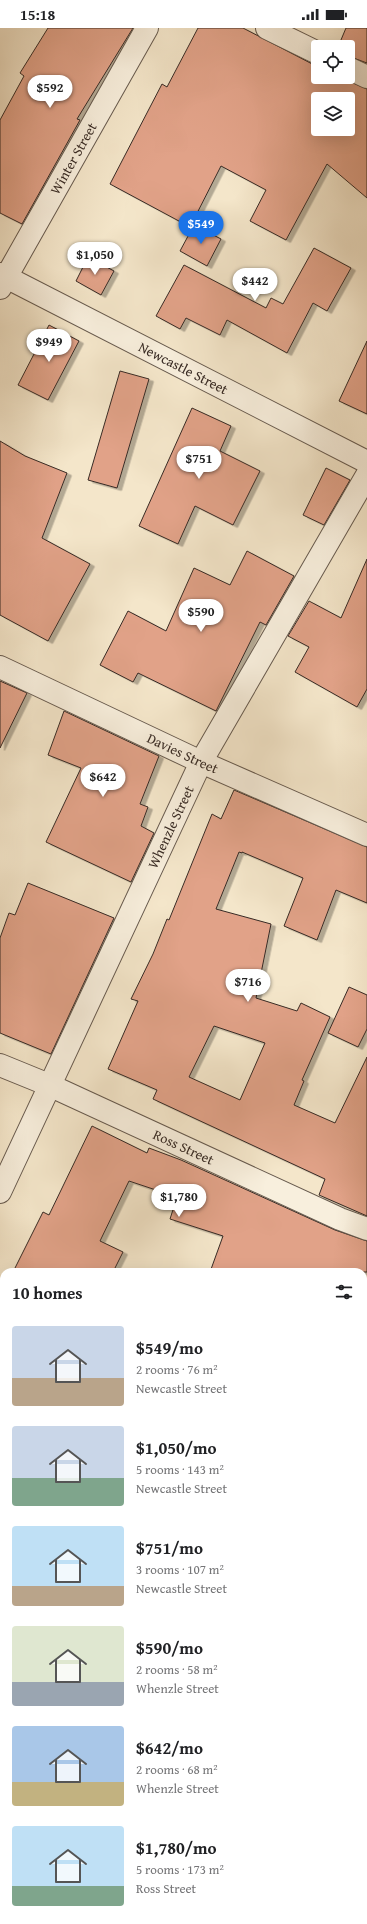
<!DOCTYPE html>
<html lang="en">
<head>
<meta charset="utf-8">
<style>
  :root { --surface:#fff; --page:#f6f6f6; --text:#202124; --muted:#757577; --accent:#1a73e8 }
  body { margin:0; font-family:"Gentium Book Plus",serif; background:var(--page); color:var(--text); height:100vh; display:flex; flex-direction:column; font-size:15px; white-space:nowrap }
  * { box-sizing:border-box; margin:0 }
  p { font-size:13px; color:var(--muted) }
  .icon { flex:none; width:22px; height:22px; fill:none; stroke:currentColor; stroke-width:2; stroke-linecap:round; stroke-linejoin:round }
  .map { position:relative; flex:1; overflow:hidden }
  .panel { position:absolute; left:0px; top:1240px; width:367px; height:656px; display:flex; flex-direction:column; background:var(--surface); border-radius:12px 12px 0 0; box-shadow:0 4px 16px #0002 }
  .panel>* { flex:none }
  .buttons { position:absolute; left:311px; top:12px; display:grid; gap:8px }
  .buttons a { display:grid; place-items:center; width:44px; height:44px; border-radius:4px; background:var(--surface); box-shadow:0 4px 16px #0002; font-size:20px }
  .price { position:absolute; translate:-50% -34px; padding:0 9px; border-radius:14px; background:#fff; color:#222; font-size:13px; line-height:26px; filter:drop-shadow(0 1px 2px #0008) }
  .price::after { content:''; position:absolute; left:50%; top:24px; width:12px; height:9px; margin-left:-6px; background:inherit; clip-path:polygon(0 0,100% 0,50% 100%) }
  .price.on { background:var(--accent); color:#fff }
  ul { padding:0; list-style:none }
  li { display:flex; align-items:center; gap:12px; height:100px; padding:0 12px }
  li span { display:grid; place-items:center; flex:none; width:112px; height:80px; border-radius:4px; color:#555 }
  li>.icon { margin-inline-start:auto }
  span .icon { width:48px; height:48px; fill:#fffc; stroke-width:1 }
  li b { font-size:17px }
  h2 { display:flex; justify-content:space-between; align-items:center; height:48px; padding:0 12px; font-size:17px }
  .status { display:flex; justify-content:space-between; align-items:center; height:28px; padding:0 20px; background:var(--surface); direction:ltr }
  .status svg { height:11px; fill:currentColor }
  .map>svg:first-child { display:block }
  .building { fill:#e1a288; stroke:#382b25; fill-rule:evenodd; filter:url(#shadow) }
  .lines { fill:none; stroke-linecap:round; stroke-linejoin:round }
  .minor-casing { stroke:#675a4e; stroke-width:24 }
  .minor { stroke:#f8efdd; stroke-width:22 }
  .labels { text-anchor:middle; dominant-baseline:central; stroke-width:3; stroke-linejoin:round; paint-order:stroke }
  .street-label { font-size:14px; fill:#382b25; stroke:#f8efdd }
</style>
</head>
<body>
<div class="status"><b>15:18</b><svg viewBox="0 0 49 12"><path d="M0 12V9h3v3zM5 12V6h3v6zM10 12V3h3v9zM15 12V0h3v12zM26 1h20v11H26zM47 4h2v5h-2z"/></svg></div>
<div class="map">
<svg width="367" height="1896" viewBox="0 0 367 1896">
  <defs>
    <filter id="shadow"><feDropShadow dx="4.5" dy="2.5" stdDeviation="0" flood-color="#0004"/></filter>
  </defs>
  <rect width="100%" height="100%" fill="#f4e6ca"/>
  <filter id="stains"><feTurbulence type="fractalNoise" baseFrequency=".005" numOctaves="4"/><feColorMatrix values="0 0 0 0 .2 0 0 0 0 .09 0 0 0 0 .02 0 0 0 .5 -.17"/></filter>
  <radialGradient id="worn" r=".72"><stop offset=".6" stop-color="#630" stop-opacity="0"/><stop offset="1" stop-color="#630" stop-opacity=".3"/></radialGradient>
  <!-- building -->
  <path class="building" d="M48 0H133L77 91 80 92 22 196 0 185V92L24 48 20 45Z
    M198 0H243L318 39V49H340L367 61V170L327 136 286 212 250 193 266 162 221 138 190 199 110 156 162 56 167 59ZM318 71H348V101H318Z
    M346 0H367V35L348 28V19H338Z
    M194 197 221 211 207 238 180 223Z
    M314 220 351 240 327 283 313 275 287 325 227 292 220 307 186 290 180 301 156 288 184 237 266 280 271 270 283 276Z
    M88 229 114 243 101 267 76 253Z
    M49 297 79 313 48 372 18 357Z
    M367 313V386L339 373Z
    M120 343 149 351 117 460 88 452Z
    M192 380 231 398 220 423 260 443 233 497 195 478 178 516 139 498Z
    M0 413 25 428 67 445 42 510 90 536 48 613 0 587Z
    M326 440 350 452 324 497 303 487Z
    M247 523 294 548 266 597 260 594 216 683 138 645 133 654 100 637 128 583 166 603 194 540 230 557Z
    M367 531V661L357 679 295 644 309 619 288 608 309 573 341 590Z
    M0 653 27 665 0 720Z
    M64 683 159 728 140 776 148 779 141 798 154 805 131 854 46 814 81 740 48 727Z
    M234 762 367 819V875L336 862 317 912 284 898 303 850 242 824V825L239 824 216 881 271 896 256 970 297 983 301 975 330 989 302 1052 304 1053 294 1077 335 1095 367 1029V1188L319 1167 325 1151 153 1071 157 1062 108 1041 138 973 131 971 153 926 167 891 169 892 212 786 221 791ZM214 998 265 1015 240 1072 189 1049Z
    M28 855 114 890 51 1026 0 1005V910L9 885 15 887Z
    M349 959 367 967V1001L358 1019 328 1005Z
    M92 1098 147 1125 149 1120 181 1132 335 1202 367 1213V1244H210L223 1208 170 1191 177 1169 129 1153 100 1213 123 1224 113 1244H13L43 1184 49 1187Z"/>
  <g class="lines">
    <defs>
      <g id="minor">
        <path d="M267 0 318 25"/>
        <path d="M348 40 367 49"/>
        <path id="s1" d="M0 246 367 434"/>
        <path id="s2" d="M0 260 147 0"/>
        <path id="s3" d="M0 639 201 734 367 807"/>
        <path id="s4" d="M0 1037 49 1057 340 1191 367 1201"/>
        <path id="s5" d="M0 1164 201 734 367 447"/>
        <path d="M0 1484 4 1486"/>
        <path d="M0 1801 4 1800"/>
      </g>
    </defs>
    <!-- minor casing -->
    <use href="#minor" class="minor-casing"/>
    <!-- minor -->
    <use href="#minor" class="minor"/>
  </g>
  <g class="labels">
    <!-- street labels -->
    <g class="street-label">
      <text stroke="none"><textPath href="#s2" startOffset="149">Winter Street</textPath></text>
      <text stroke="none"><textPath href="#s1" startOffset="206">Newcastle Street</textPath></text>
      <text stroke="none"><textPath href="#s3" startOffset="202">Davies Street</textPath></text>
      <text stroke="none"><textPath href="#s5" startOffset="403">Whenzle Street</textPath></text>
      <text stroke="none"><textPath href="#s4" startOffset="201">Ross Street</textPath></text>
    </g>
  </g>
  <rect width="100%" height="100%" filter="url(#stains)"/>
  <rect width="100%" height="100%" fill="url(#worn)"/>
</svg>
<div class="buttons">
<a><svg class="icon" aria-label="locate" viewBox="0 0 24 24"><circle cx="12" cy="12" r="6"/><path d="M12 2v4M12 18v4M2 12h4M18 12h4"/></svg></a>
<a><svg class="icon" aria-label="layers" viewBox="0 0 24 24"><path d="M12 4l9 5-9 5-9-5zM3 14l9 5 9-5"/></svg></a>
</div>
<b class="price" style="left:50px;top:81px">$592</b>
<b class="price on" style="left:201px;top:217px">$549</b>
<b class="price" style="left:95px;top:248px">$1,050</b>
<b class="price" style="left:255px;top:274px">$442</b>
<b class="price" style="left:49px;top:335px">$949</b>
<b class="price" style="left:199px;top:452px">$751</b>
<b class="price" style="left:201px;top:605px">$590</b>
<b class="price" style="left:103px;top:770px">$642</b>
<b class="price" style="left:248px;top:975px">$716</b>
<b class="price" style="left:179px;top:1190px">$1,780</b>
<section class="panel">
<h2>10 homes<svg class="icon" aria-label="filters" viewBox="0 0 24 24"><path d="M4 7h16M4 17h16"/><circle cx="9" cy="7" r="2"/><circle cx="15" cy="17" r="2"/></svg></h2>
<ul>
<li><span style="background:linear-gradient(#c9d6e8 65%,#b9a48a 0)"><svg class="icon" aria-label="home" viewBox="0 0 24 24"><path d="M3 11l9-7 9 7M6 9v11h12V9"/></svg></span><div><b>$549/mo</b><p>2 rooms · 76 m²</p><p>Newcastle Street</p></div></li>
<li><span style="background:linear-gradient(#c9d6e8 65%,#7fa58c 0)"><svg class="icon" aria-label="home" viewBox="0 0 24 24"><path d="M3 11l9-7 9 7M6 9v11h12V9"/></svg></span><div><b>$1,050/mo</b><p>5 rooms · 143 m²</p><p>Newcastle Street</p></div></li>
<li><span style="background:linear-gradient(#bfe0f5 75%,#b9a48a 0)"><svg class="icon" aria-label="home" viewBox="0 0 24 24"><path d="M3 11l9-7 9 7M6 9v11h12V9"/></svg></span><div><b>$751/mo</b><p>3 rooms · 107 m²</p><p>Newcastle Street</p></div></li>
<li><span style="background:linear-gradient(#dfe7d0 70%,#9aa5b1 0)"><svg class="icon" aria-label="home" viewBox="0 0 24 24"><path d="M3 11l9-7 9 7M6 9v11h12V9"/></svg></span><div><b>$590/mo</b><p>2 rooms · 58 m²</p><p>Whenzle Street</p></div></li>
<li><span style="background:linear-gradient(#a9c7e8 70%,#c2b280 0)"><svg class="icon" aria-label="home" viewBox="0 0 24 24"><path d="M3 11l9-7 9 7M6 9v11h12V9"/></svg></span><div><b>$642/mo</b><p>2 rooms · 68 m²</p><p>Whenzle Street</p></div></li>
<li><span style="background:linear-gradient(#bfe0f5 75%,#7fa58c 0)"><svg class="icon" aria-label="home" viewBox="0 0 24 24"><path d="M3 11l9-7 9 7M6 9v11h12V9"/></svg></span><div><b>$1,780/mo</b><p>5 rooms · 173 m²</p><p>Ross Street</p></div></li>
</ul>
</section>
</div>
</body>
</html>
